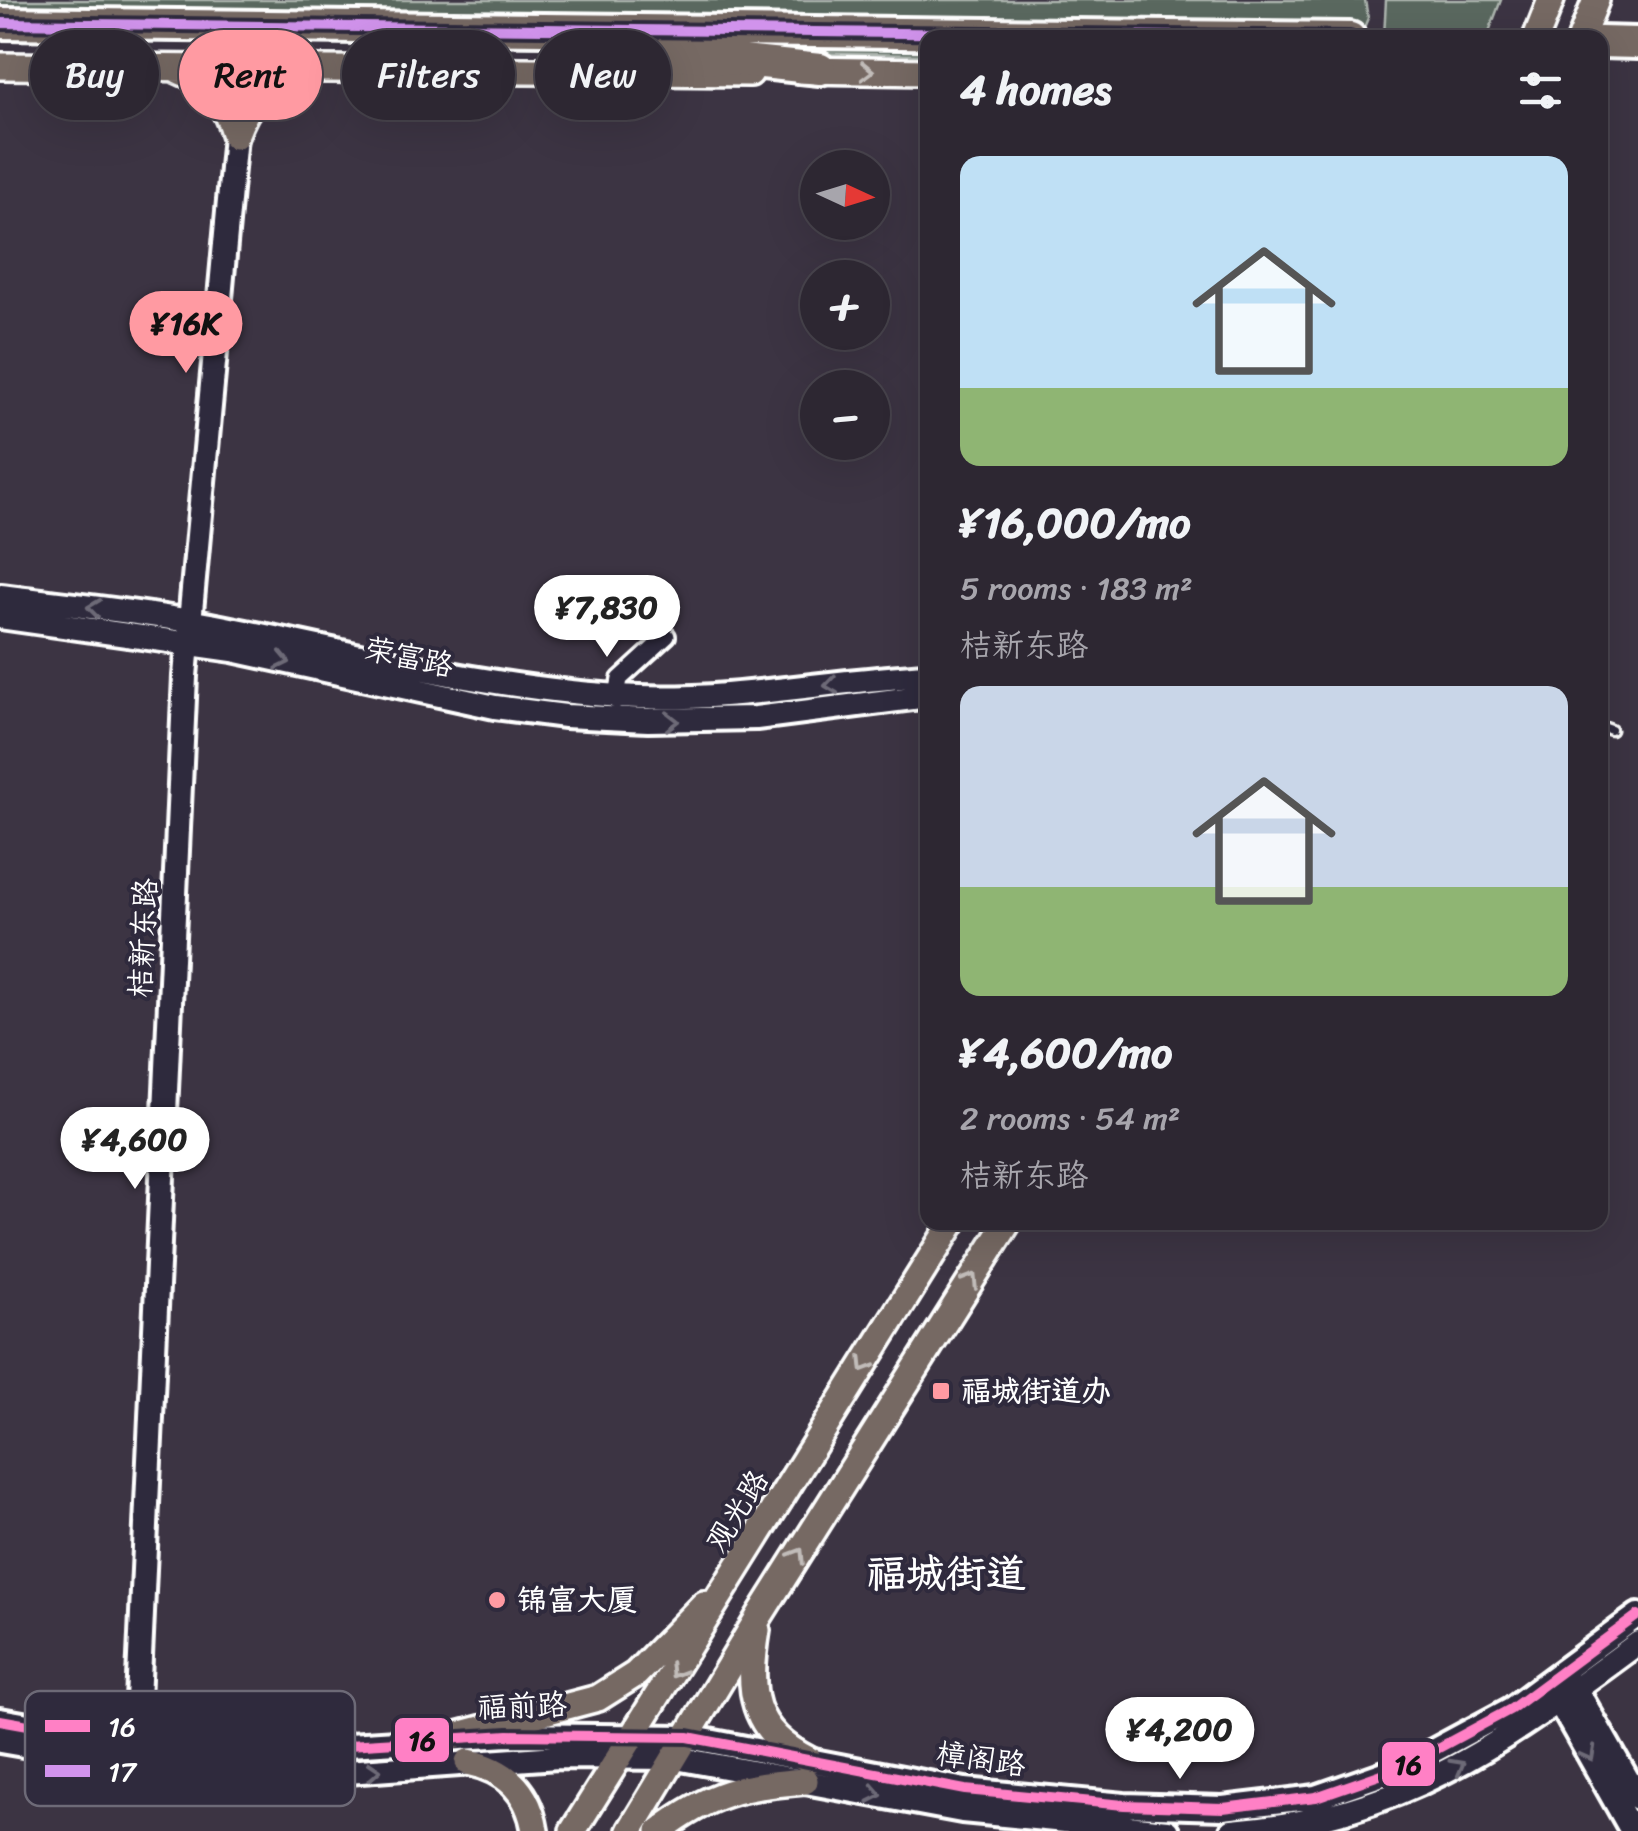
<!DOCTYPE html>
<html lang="en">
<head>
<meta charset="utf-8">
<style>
  :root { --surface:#2d2732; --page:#39333e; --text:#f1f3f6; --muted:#a7a5ac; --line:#48444d; --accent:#ff9aa2 }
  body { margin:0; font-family:Sriracha,"LXGW WenKai TC",sans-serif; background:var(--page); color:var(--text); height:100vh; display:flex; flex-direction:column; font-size:38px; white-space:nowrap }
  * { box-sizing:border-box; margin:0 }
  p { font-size:32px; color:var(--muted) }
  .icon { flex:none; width:55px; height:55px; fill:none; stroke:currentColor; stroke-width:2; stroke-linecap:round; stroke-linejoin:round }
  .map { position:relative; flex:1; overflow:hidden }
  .sheet { position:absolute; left:920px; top:30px; width:688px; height:1200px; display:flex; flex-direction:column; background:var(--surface); border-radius:20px; box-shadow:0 10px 40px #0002,0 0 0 2px var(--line) }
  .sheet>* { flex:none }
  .banner { position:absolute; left:30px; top:30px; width:740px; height:90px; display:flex; gap:20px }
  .needle { width:65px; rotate:94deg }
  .controls { position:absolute; left:800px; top:150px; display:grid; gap:20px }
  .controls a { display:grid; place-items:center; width:90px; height:90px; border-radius:50%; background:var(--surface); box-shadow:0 10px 40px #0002,0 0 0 2px var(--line); font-size:50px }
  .price { position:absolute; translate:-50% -85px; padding:0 22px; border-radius:35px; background:#fff; color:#222; font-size:32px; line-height:65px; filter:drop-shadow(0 2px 5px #0008) }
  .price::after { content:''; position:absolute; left:50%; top:60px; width:30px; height:22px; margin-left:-15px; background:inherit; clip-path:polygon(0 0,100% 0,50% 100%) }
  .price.active { background:var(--accent); color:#111 }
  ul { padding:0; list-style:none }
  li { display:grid; align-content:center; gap:20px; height:530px; padding:0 40px }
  li span { display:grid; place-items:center; height:310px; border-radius:20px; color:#555 }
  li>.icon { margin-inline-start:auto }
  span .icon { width:180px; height:180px; fill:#fffc; stroke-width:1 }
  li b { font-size:42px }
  h2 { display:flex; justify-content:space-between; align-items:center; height:120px; padding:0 40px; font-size:42px }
  .chip { padding:0 35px; border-radius:45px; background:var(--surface); box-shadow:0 10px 40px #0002,0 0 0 2px var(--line); font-size:35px; line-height:90px }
  .chip.active { background:var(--accent); color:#111 }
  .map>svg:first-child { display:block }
  .green { fill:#5a685e; stroke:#acb4ae; stroke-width:2.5 }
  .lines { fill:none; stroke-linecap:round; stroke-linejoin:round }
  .lane-casing { stroke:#fff; stroke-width:15 }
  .street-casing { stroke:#fff; stroke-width:22 }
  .secondary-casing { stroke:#fff; stroke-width:30 }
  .primary-casing { stroke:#fff; stroke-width:32 }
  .highway-casing { stroke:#fff; stroke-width:38 }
  .lane { stroke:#2f2a3d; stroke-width:8 }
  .street { stroke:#2f2a3d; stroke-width:15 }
  .secondary { stroke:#2f2a3d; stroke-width:22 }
  .primary { stroke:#766964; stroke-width:25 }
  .highway { stroke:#766964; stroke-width:30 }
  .bus-1-casing { stroke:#2f2a3d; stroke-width:18 }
  .bus-2-casing { stroke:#2f2a3d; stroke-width:18 }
  .bus-1 { stroke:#ff80c5; stroke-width:10 }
  .bus-2 { stroke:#d193ec; stroke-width:10 }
  .oneway { stroke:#c1bcb9 }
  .oneway2 { stroke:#6d6a77 }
  .poi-dot { fill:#ff9aa2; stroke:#2f2a3d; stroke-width:4 }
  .labels { text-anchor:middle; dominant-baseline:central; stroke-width:8; stroke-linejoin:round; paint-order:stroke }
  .street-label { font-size:30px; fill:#fff; stroke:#2f2a3d }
  .poi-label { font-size:30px; font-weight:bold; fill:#fff; stroke:#2f2a3d; text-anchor:start }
  .district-label { font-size:40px; font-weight:bold; fill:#fff; stroke:#2f2a3d }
  .key { fill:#2f2a3d; stroke:#6d6a77; stroke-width:2.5 }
  .key-label { font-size:28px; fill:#fff }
  .line-badge { stroke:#2f2a3d; stroke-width:4 }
  .pale-badge-label { font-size:28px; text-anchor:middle; font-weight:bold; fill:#111 }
</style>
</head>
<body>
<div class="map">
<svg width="1638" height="1831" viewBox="0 0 1638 1831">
  <rect width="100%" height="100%" fill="#3c3443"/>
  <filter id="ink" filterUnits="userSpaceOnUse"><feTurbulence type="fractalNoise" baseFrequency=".01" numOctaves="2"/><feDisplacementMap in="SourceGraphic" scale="20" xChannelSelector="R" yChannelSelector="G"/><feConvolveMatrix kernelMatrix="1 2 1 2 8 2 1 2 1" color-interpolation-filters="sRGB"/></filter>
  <g filter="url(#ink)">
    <!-- green -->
    <path class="green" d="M0 0H1365L1368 18 1360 37 928 38 927 55 789 53 385 11 0 6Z
      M1386 0H1501L1487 37H1384Z"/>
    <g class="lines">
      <defs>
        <path id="lane" d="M1600 726 1611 730"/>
        <path id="street" d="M616 701 620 679 667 636"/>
        <path id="secondary" d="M0 596C63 604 126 610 189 621 340 648 485 691 639 697 736 701 831 680 928 675
          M0 617 233 650 495 707 565 716 648 720 756 718 928 696
          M1568 1682 1576 1689 1638 1798
          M1558 1688 1559 1702 1632 1831
          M0 1720 136 1744 253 1751 508 1735 688 1737 965 1790 1124 1805 1223 1808 1316 1797 1405 1766 1511 1709 1638 1615
          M0 1741 203 1776 276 1777 558 1757 676 1758 962 1811 1167 1831
          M136 1744 185 676 235 136
          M1232 1831C1404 1818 1504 1742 1638 1643"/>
        <path id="primary" d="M1536 38 1551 0
          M1581 38 1596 0
          M0 66 750 73
          M178 70C210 83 226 104 235 136
          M800 70 928 72
          M235 136C247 104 260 86 292 72
          M757 1630C747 1691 750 1730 809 1760
          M439 1740 598 1698 636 1674 704 1604
          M468 1762C507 1770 529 1792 535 1831
          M573 1831 953 1222
          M630 1831 760 1615 1008 1222
          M660 1831C711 1792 741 1786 805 1781"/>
        <path id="highway" d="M0 23 1350 38
          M1600 42 1638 43
          M598 46 820 69"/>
      </defs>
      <!-- lane casing -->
      <use href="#lane" class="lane-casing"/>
      <!-- street casing -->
      <use href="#street" class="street-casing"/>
      <!-- secondary casing -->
      <use href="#secondary" class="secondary-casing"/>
      <!-- primary casing -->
      <use href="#primary" class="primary-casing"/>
      <!-- highway casing -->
      <use href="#highway" class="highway-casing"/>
      <!-- lane -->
      <use href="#lane" class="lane"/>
      <!-- street -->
      <use href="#street" class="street"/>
      <!-- secondary -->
      <use href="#secondary" class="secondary"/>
      <!-- primary -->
      <use href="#primary" class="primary"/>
      <!-- highway -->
      <use href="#highway" class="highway"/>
      <defs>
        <path id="bus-1" d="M0 1720 136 1744 253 1751 508 1735 688 1737 965 1790 1124 1805 1223 1808 1316 1797 1405 1766 1511 1709 1638 1615"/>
        <path id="bus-2" d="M0 23 1350 38"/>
      </defs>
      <!-- bus-1 casing -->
      <use href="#bus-1" class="bus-1-casing"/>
      <!-- bus-2 casing -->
      <use href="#bus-2" class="bus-2-casing"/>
      <!-- bus-1 -->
      <use href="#bus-1" class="bus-1"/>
      <!-- bus-2 -->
      <use href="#bus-2" class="bus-2"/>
    </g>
    <!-- one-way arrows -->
    <defs><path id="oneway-chevron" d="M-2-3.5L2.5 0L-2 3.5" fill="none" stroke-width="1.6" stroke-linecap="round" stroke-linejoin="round" transform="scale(2.5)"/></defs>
    <g class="oneway">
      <use href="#oneway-chevron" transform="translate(867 71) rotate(1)"/>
      <use href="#oneway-chevron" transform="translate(971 1280) rotate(-58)"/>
      <use href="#oneway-chevron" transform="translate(865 1365) rotate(122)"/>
      <use href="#oneway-chevron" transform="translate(798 1555) rotate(-58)"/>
      <use href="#oneway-chevron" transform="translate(676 1671) rotate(122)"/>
    </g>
    <g class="oneway2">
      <use href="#oneway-chevron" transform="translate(94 608) rotate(-173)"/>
      <use href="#oneway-chevron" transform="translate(283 661) rotate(12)"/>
      <use href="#oneway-chevron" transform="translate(831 685) rotate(172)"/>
      <use href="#oneway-chevron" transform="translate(672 721)"/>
      <use href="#oneway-chevron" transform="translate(1589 1754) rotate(61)"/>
      <use href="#oneway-chevron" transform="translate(1458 1766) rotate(-29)"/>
      <use href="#oneway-chevron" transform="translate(374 1771) rotate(-4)"/>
      <use href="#oneway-chevron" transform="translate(875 1794) rotate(11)"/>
    </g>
  </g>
  <!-- markers -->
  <g class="poi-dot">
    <rect x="931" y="1381" width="20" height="20" rx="5"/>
    <circle cx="497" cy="1600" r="10"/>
  </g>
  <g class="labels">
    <!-- street labels -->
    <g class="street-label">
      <text transform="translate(409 657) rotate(12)">荣富路</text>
      <text transform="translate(143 938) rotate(-87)">桔新东路</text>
      <text transform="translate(737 1511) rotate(-58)">观光路</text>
      <text transform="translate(522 1706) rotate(-2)">福前路</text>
      <text transform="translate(981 1759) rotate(8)">樟阁路</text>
    </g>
    <!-- poi labels -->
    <g class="poi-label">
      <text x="961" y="1391">福城街道办</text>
      <text x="517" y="1600">锦富大厦</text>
    </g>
    <!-- district labels -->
    <g class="district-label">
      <text x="946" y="1573">福城街道</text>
    </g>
  </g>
  <!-- legend -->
  <rect x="25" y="1691" width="330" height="115" rx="15" class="key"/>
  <rect x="45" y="1720" width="45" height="12" fill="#ff80c5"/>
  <rect x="45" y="1765" width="45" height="12" fill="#d193ec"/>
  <g class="key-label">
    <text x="108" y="1736">16</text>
    <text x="108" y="1781">17</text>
  </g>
  <g class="line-badge">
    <rect x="393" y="1716" width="58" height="48" rx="10" fill="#ff80c5"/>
    <rect x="1380" y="1740" width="57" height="48" rx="10" fill="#ff80c5"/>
  </g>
  <g class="pale-badge-label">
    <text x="422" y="1750">16</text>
    <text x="1408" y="1774">16</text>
  </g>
</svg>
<div class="controls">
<a><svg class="needle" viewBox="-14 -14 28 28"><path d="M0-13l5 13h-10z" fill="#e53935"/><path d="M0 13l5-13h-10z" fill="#a7a5ac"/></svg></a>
<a>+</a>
<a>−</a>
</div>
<b class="price active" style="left:186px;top:376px">¥16K</b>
<b class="price" style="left:607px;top:660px">¥7,830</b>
<b class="price" style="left:135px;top:1192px">¥4,600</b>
<b class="price" style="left:1180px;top:1782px">¥4,200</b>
<div class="banner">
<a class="chip">Buy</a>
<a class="chip active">Rent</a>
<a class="chip">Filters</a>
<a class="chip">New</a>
</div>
<section class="sheet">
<h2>4 homes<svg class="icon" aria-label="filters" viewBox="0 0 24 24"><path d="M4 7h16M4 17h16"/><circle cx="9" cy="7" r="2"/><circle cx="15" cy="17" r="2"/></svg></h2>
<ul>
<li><span style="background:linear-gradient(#bfe0f5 75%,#8fb573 0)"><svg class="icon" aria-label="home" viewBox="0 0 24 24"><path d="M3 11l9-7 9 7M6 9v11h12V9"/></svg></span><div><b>¥16,000/mo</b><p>5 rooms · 183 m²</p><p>桔新东路</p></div></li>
<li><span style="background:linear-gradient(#c9d6e8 65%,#8fb573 0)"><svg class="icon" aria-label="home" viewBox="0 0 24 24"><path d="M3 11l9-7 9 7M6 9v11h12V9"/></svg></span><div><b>¥4,600/mo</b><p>2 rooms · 54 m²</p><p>桔新东路</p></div></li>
</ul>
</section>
</div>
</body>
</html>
